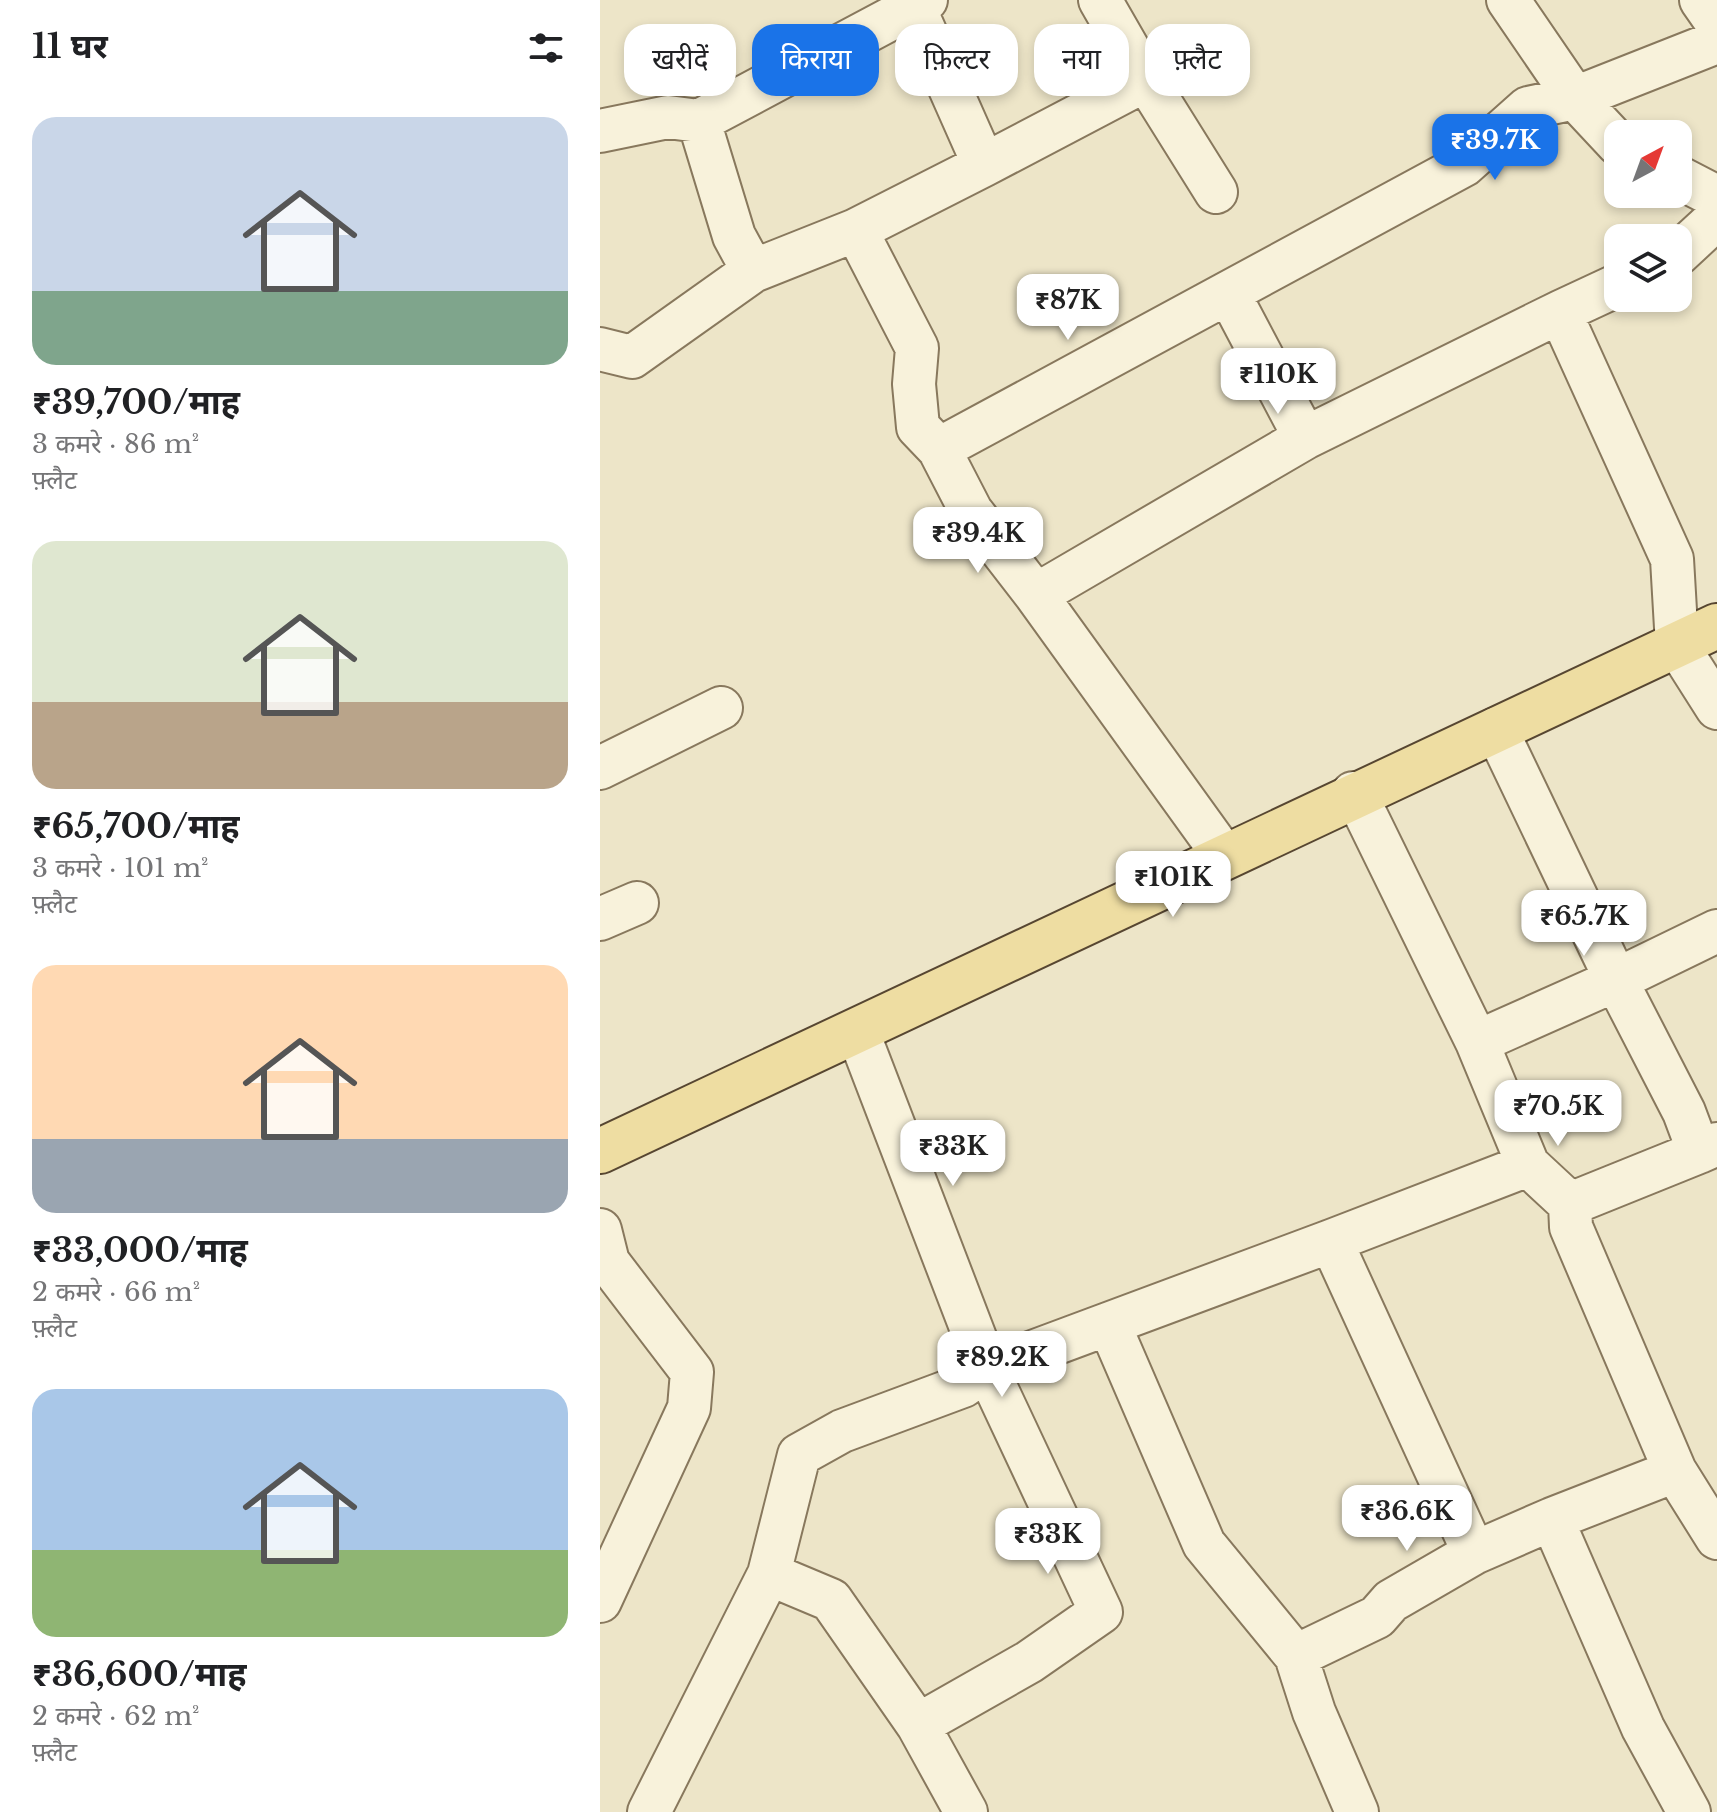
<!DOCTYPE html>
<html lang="hi">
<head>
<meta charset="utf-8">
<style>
  :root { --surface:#fff; --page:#f2f2f2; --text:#202124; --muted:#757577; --accent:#1a73e8 }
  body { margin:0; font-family:"Libre Baskerville","Noto Sans Devanagari",serif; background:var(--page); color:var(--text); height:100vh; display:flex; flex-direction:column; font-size:30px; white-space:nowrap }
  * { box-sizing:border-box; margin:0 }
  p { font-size:26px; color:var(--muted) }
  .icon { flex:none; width:44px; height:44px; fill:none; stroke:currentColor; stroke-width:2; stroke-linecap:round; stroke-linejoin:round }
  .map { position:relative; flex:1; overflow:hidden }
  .details { display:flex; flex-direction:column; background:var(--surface); width:600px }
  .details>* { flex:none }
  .guide { position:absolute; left:24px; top:24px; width:760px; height:72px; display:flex; gap:16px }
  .needle { width:52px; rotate:41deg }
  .controls { position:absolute; left:1004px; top:120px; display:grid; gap:16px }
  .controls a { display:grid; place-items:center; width:88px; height:88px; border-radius:16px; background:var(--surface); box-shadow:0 4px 12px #0003; font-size:40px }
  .price { position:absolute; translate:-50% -68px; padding:0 18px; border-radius:16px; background:#fff; color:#222; font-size:26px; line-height:52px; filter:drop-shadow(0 2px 4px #0008) }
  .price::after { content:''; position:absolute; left:50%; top:48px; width:24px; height:18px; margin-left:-12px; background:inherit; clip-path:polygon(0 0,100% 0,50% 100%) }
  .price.current { background:var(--accent); color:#fff }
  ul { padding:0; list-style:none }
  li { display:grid; align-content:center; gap:16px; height:424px; padding:0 32px }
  li span { display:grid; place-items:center; height:248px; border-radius:24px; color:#555 }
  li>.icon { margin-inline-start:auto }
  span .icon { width:144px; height:144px; fill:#fffc; stroke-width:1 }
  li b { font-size:34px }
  h2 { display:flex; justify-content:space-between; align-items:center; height:96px; padding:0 32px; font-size:34px }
  .chip { padding:0 28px; border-radius:24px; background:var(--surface); box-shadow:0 4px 12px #0003; font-size:28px; line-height:72px }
  .chip.current { background:var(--accent); color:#fff }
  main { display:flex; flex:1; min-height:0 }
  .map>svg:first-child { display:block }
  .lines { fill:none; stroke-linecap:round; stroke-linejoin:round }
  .minor-casing { stroke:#88785d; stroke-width:46 }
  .major-casing { stroke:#574631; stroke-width:48 }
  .minor { stroke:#f8f2db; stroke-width:42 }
  .major { stroke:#eedda2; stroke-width:44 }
</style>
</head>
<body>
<main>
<section class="details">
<h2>11 घर<svg class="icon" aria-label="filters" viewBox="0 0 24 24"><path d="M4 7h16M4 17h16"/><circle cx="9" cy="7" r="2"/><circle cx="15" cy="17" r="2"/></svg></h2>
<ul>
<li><span style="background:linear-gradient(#c9d6e8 70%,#7fa58c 0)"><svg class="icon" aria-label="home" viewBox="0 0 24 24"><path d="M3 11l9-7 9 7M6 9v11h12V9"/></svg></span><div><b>₹39,700/माह</b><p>3 कमरे · 86 m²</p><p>फ़्लैट</p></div></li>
<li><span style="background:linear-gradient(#dfe7d0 65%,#b9a48a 0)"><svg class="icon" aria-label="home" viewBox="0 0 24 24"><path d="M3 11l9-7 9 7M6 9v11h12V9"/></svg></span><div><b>₹65,700/माह</b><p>3 कमरे · 101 m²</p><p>फ़्लैट</p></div></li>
<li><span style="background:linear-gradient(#ffd9b3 70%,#9aa5b1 0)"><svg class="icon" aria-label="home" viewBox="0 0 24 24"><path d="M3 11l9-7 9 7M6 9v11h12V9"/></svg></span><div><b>₹33,000/माह</b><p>2 कमरे · 66 m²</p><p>फ़्लैट</p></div></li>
<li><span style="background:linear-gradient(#a9c7e8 65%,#8fb573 0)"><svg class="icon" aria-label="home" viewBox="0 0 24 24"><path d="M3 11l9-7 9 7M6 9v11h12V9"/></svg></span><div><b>₹36,600/माह</b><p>2 कमरे · 62 m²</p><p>फ़्लैट</p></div></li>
</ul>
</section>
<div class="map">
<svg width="1117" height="1812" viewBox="0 0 1117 1812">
  <rect width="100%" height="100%" fill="#ede5c8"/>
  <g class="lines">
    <defs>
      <path id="minor" d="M500 0 546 80 616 192
        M1101 0 1117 23
        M314 7 384 165
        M99 121 134 236 153 271
        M0 131 68 117 99 121 326 0
        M1018 144 975 98 1117 42
        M1078 177 1117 197
        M256 230 317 348 314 384 318 427 339 449 371 511 436 595 625 857
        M1078 254 1117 218
        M1018 285 960 312 1072 559 1077 645 1117 708
        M629 294 705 438
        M0 349 32 357 153 271 256 230 384 165 546 80
        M339 449 864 165 928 108 975 98 908 0
        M436 595 705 438 960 312
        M896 729 1016 980 1084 1112 1099 1152
        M0 768 121 708
        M753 793 756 795 877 1042 928 1165 970 1204 971 1227 1075 1471 1117 1538
        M0 919 37 903
        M257 1030 387 1369 501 1612 429 1662 318 1725
        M877 1042 1016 980 1117 931
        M970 1204 1099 1152 1117 1144
        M0 1230 8 1262 92 1372 89 1408 0 1601
        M731 1241 874 1553
        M509 1324 604 1544 696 1656 714 1712 757 1812
        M952 1519 1043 1728 1089 1812
        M169 1574 231 1600 318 1725 366 1812
        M696 1656 777 1617 791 1601 874 1553 952 1519 1075 1471
        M49 1812 169 1574 199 1455 242 1431 363 1386 387 1369 731 1241 928 1165"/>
      <path id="major" d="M0 1151 1117 626"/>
    </defs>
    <!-- minor casing -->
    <use href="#minor" class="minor-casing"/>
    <!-- major casing -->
    <use href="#major" class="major-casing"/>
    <!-- minor -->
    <use href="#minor" class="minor"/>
    <!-- major -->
    <use href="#major" class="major"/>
  </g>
</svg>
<div class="controls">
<a><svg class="needle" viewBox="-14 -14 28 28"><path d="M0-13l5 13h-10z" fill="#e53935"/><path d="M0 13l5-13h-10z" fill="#757577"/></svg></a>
<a><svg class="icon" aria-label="layers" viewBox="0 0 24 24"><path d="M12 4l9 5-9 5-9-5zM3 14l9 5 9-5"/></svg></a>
</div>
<b class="price current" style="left:895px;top:182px">₹39.7K</b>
<b class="price" style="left:468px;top:342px">₹87K</b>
<b class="price" style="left:678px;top:416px">₹110K</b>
<b class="price" style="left:378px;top:575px">₹39.4K</b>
<b class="price" style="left:573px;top:919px">₹101K</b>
<b class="price" style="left:984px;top:958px">₹65.7K</b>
<b class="price" style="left:958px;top:1148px">₹70.5K</b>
<b class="price" style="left:353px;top:1188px">₹33K</b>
<b class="price" style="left:402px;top:1399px">₹89.2K</b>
<b class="price" style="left:807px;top:1553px">₹36.6K</b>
<b class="price" style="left:448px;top:1576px">₹33K</b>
<div class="guide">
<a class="chip">खरीदें</a>
<a class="chip current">किराया</a>
<a class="chip">फ़िल्टर</a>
<a class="chip">नया</a>
<a class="chip">फ़्लैट</a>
</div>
</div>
</main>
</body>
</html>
